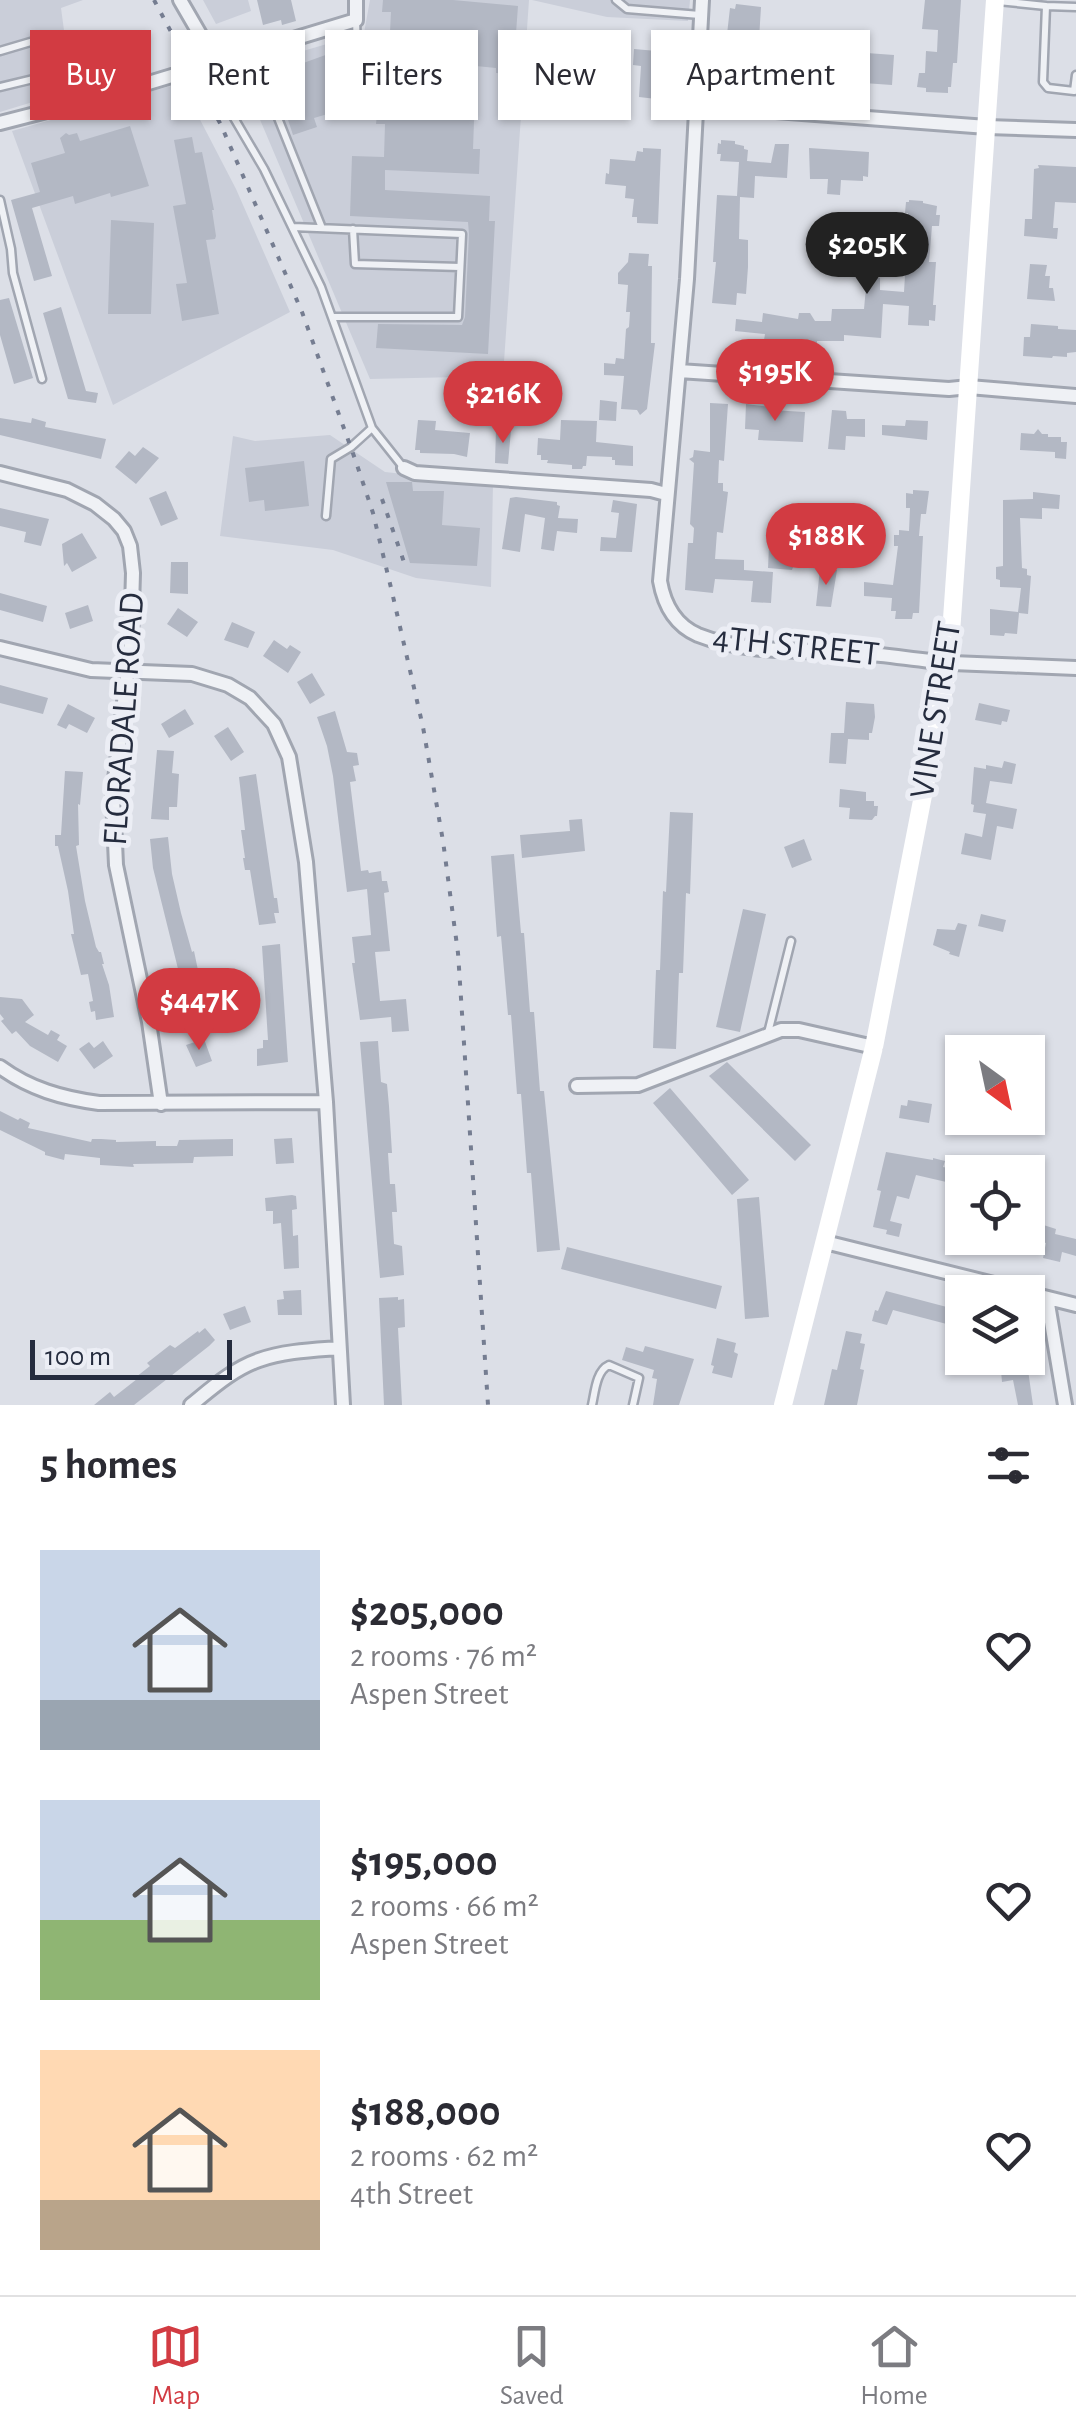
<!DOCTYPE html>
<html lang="en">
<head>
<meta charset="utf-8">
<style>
  :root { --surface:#fff; --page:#f2f2f3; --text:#2b2b33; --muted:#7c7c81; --line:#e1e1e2; --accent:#d23b42 }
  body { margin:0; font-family:"Alegreya Sans",sans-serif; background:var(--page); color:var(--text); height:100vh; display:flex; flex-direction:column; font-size:38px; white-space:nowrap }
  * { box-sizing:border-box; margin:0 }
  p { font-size:32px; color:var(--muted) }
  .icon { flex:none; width:55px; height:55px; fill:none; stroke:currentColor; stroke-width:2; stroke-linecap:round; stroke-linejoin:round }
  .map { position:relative; height:1405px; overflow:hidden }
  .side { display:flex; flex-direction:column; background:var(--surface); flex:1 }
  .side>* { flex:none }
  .banner { position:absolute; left:30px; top:30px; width:1018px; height:90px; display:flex; gap:20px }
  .needle { width:65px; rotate:147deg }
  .controls { position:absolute; left:945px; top:1035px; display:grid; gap:20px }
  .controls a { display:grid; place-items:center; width:100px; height:100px; border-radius:0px; background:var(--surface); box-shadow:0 2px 8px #0004; font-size:50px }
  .scale { position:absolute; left:30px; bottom:25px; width:202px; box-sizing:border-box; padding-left:10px; border:5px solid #252c3e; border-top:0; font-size:28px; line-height:35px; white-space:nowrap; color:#252c3e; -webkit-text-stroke:8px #eceef5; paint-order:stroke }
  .price { position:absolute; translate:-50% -85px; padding:0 22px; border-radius:35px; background:var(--accent); color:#fff; font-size:32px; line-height:65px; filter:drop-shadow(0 2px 5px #0008) }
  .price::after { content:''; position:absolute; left:50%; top:60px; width:30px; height:22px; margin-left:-15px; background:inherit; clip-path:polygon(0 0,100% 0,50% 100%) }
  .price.current { background:#222; color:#fff }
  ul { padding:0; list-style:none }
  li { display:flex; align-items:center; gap:30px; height:250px; padding:0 40px }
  li span { display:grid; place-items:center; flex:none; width:280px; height:200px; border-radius:0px; color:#555 }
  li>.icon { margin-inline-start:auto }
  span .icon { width:120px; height:120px; fill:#fffc; stroke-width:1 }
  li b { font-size:42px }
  h2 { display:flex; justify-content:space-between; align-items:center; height:120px; padding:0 40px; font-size:42px }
  .tag { padding:0 35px; border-radius:0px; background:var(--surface); box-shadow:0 2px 8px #0004; font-size:35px; line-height:90px }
  .tag.current { background:var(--accent); color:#fff }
  .menu { display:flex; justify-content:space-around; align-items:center; height:140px; border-top:2px solid var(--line); background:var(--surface); font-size:28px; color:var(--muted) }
  .menu a { display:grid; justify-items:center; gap:5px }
  .menu .current { color:var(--accent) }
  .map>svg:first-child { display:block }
  .built { fill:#caced9 }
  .building { fill:#b3b8c4 }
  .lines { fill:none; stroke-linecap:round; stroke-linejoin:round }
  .lane-casing { stroke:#a1a6b1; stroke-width:11 }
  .street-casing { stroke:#a1a6b1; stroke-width:18 }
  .lane { stroke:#eff1f5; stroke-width:6 }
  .street { stroke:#eff1f5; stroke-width:12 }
  .secondary { stroke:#fff; stroke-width:18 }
  .rail { stroke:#757d91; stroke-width:4; stroke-dasharray:5 10; stroke-linecap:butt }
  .labels { text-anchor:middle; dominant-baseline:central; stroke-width:10; stroke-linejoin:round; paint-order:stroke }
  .street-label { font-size:35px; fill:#252c3e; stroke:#eceef5 }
</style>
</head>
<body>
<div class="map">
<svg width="1076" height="1405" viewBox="0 0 1076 1405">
  <rect width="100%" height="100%" fill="#dcdfe7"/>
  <!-- built -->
  <path class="built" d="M0 0H83L61 8 72 90 0 112Z
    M203 0H248L251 11 216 24Z
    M370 0H529L503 376 370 379 239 70 364 33Z
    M532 0H690L688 21 607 17Z
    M181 83 236 189 290 312 113 405 12 131Z
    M330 435 385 472 493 484 491 587 416 578 333 550 220 536 233 436 255 441Z"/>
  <!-- building -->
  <path class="building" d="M257 0H291L296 21 282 25 281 20 263 25Z
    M383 0H453L518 6 513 74 496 73V68L476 66 473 149H480L479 174 385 170V190L490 196 489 221H495L488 354 376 348 378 324 462 325 465 317 469 234 468 222 350 216 352 156 384 157 385 124H376L377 114H383V98L442 101 445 45 417 44 416 75 388 73 391 12H382Z
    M925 0H961L957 63H953L951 87H948V93L926 92V88L917 87 919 73H925L926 51 937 52 938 30 922 29Z
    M736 4 761 7 759 39 786 40V32L800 33 798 53 814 54 813 58 830 59V64L852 66 853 52 894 55 892 85 835 81 834 90 820 89V69L798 68 797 82H785L783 75 749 72V76L740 75 739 79 722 78 730 8 735 9Z
    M634 49 668 52 665 100 639 97 641 66 633 65Z
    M331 53 338 75 330 77 341 110 314 118 317 127 293 135 273 74Z
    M572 95 594 96 593 113 570 111Z
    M130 126 149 186 111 197 110 193 75 204 73 196 32 208 52 276 34 281 11 200 40 192 31 163 65 153 60 138 66 133 69 135 77 133 80 141Z
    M192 137 195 153 202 152 214 210H212L216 236 215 239 206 240 219 314 182 321 176 284 187 283 173 206 186 204 174 140Z
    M721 140 735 141V144L744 146V149L748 150 747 161 771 163 775 144H789L787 178 755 176 754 198 740 197 739 239 748 240V267L746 294 737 293 736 305 712 303 716 262H713L717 195 737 196 739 162 720 161 721 154H717L718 143 721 144Z
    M643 148 661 149 658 224 637 223V217H632L634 199 625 198 626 186 605 184 606 173 609 174 610 159 635 161 637 151 643 152Z
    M809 148 869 152 868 177 863 176V181L841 180 840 195 827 194 828 179H810Z
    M1038 165 1076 167V203L1055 202 1053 228H1058L1057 239 1024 236 1025 219H1032L1034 169 1039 168Z
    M909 200 923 201V203L937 206 936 215H940L939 226H932L929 262H936L933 305H936L935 321 929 320V326L908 325 909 306 883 304 881 338 844 335V341H817V349H804L769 345V340H764L765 334 735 331 736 319 762 322 763 313 798 319 799 313H810L815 321H831L832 309H864L867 277 880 278V290L904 292 908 226V213H905L906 202H909Z
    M111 220 154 223 151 314H108Z
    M629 253 649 254 648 266H652L651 343H655L647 409 640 415 637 410 621 409 624 376 604 375V363L615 364 616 358 624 359 626 329 629 327 630 312H626L628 285 618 284V273L628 262Z
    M1030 264 1047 265 1045 276H1050L1049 288H1053L1055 301 1027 299Z
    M9 298 33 378 14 384 0 335V300Z
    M61 307 86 391 98 393 96 403 68 399 43 313Z
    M1031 324 1058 326V329L1076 330V352L1067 353V357L1053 356 1052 358 1023 356 1024 337H1030Z
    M600 400 617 402 616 421 599 420Z
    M710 403 728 404 724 461 719 460 718 483H723V491L728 492 723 533 717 532 715 559 744 560V570L773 572 771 603 751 602 753 581 715 579 713 593 685 590 688 543H693L694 528 690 524 694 463 689 459 693 457 694 450 710 452Z
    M746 404 771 407V410L805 412 803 442 758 440 759 430 745 429Z
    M832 410 846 411 847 419H865V437L846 436 845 450 828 449Z
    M0 418 31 423 32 418 46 422 45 427 106 439 101 459 0 435Z
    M418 420 436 421 435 430 470 433 467 457 454 454 420 453V450H415Z
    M561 420 597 421 596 442 633 446V466L615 465V460H612V457L587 456 586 466H583L582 469H572V465L547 463 548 460H541V455H537L538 438 560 440Z
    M906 420 928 421 927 440 882 435V425L905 426Z
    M496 429 511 430 508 464 495 463Z
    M1038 429 1042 434H1048V437H1061V442H1067L1066 459 1055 458V452L1020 450 1021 433 1034 434Z
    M143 447 159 458 136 484 115 467 129 451 135 456Z
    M304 461 309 506 265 511 264 500 249 502 245 468Z
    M386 482H412L413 491H444L442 525 480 528 477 566 410 563Z
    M913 490 929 491 926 514H921L919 536H923L919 613H913L912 619H895L896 611H891L892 598 864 596V582L893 585 898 546H894V535H899V530L909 531 910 508H906V493L913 494Z
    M166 491 178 519 161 526 149 498Z
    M1033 492 1060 495 1059 509 1042 508V519L1020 518 1022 568 1027 569V575L1031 576 1028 614 1019 613 1017 634 1005 633 1004 636 990 635V609L1018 612 1021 588 1000 587V580L996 579V567L1003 566V500L1033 499Z
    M516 497 557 502V505L560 506 558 518 578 519 577 533 557 531 554 551 541 549 545 518 525 514 520 552 502 549 510 498Z
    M613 500 637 504 632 552 600 551 601 537 616 538 619 513 611 512Z
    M0 508 49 519 41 546 24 542 26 532 0 526Z
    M82 533 97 558 72 572 67 563 64 566 62 544Z
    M782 544 822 547 821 560 796 558 792 570 768 568 769 546H782Z
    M171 562H188V594L170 593Z
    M820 569 837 570 831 607 816 606Z
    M0 593 47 606 43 622 0 610Z
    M88 605 93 621 70 629 65 613Z
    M178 608 198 622 187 637 167 624Z
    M232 622 255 632 248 648 224 640Z
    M274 640 287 649 290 645 301 652 288 673 263 656Z
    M312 673 325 695 310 704 297 682Z
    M0 685 48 698 43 714 0 703Z
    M846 702 874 704 875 717 872 733H869V740L848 739 846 764 829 763 831 733H844Z
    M979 703 1010 710 1007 722 1002 721 1001 725 975 720Z
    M68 704 95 718 87 733 69 724 66 729 57 725Z
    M185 709 194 724 169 738 161 724Z
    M335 711 347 752 357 753 359 765 353 766 356 781 350 782 361 871 368 870 369 873 381 871 382 881H387L389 892 384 893 390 951 375 952 380 1001 406 999 409 1031 392 1032 391 1017 360 1020 352 963H355L352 937 371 935 367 889 347 892 333 776 327 746 317 717Z
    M228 727 244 752 231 761 214 736Z
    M157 750 174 751 172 773 179 774 177 807H169V820L151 819Z
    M1004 761 1016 764 1012 784 990 781 986 803 1017 809 1013 829 997 826 991 860 961 854 965 833 982 837 986 814 973 812 974 805 971 804 974 767 986 769V765L1002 768Z
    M65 771 83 772 80 805 78 804 79 845 76 846 85 901 96 947 99 952H101L104 964H102L109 985 114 1017 96 1020 95 1011 91 1012 89 1002 93 1001 88 974 81 975 71 934H74L68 891 58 846H55V835H61Z
    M256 774 274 898H277L279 913H274L276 923 259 925 250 870H245L243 858H245L241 830H245L239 777Z
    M840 789 866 792V801H874V806H878L877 816H875L872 820 849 819 850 808 839 807Z
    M670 812 693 813 690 894 686 893 683 973H679L676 1049 653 1048 656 970H660L663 891 666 892Z
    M582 819 585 851 522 858 520 835 570 831 569 820Z
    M168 837 172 874 181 913 192 952 194 951 204 999 211 998 213 1023 188 1025 184 993 153 868 150 839Z
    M804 839 812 860 792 868 784 847Z
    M514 854 521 933H524L530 1012H534L540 1091H544L560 1250 537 1252 531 1173H527L521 1094H517L511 1015H508L501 936 497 937 491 856Z
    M743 909 766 914 740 1032 716 1027Z
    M981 914 1006 920 1003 932 978 926Z
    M958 923 967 925 959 957 949 954 950 952 933 945 937 929 955 930Z
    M280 944 288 1062 257 1066V1049L263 1048V1040H268L262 946Z
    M0 997 22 999 34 1015 25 1022 48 1035 51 1030 60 1035 57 1040 67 1046 58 1062 30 1046 16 1031 12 1034 1 1021 4 1019 0 1014Z
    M204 1039 212 1061 196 1067 186 1045Z
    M103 1041 113 1056 94 1069 79 1049 89 1042 94 1048Z
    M378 1041 381 1082 387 1084 389 1106 392 1153H388L390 1184H395L397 1212H392L394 1244 402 1246 404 1275 380 1278 360 1042Z
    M727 1062 811 1145 795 1161 709 1076Z
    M670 1088 749 1180 732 1195 653 1103Z
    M908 1100 932 1104 929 1123 899 1118 901 1105 907 1106Z
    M0 1111 18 1120 20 1118 30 1123 28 1128 91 1142 92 1139H101L116 1140V1142L156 1141V1146H177L179 1140 233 1139V1156L194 1157 193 1163 133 1164 134 1167 100 1165V1158L65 1154 64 1160 45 1155V1152L0 1130Z
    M292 1138 294 1163 276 1164 274 1139Z
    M886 1152 933 1160V1158L945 1161 943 1167 958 1170 955 1184 916 1175 909 1199 897 1196 890 1221 902 1224 899 1237 886 1234 887 1230 873 1227 881 1191 877 1190Z
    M292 1195 296 1196 297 1209 292 1210 293 1236 298 1235 299 1268 284 1269 281 1223 273 1224V1211H266L265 1198Z
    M759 1197 769 1317 745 1319 737 1199Z
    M960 1198H962V1247L948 1243Z
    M1034 1222 1056 1229 1055 1234 1076 1239V1256L1062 1252 1060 1262 1043 1258 1046 1243 1030 1239Z
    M567 1247 722 1286 716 1309 561 1269Z
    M301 1290 302 1315H278L277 1300 284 1299 283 1291Z
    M886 1291 962 1311V1328L893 1310 887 1325 872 1321 875 1310 878 1311Z
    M398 1297V1300L404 1299 405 1327 398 1328 402 1405H384L379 1298Z
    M245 1306 251 1322 230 1330 223 1314Z
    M205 1328 215 1340 209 1346 134 1405H94L110 1392 114 1397 137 1379 136 1377 150 1366 147 1363 170 1345 175 1348 198 1331 199 1333Z
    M846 1331 862 1334 860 1343 865 1344 860 1369 864 1370 857 1405H824L832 1369 837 1370Z
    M717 1338 736 1343 734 1352 738 1354 732 1378 712 1373 714 1366 711 1365Z
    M645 1346 694 1359 679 1405H653L657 1379 652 1378 654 1370 622 1360 626 1347 643 1352Z
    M1002 1358H1022L1028 1370 1033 1405H1018L1013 1380 1002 1382 1001 1371 1008 1369Z"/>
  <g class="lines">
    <defs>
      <path id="lane" d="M616 0 627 9 700 15
        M998 1 1046 6 1043 82 1048 88 1074 91 1076 75
        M1046 6 1076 7
        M356 22 358 66 367 97
        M0 51 44 38 54 74 0 87
        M252 53 322 228
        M209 67 217 89 264 169 321 287 372 428 403 467
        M0 200 11 249 13 273 42 379
        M293 227 462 234 458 317H333
        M353 229 355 264 460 267
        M326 516 331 459 351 447 372 428
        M768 1033 791 941
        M592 1405C595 1392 596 1371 609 1365L639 1378 633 1405"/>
      <path id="street" d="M180 0 216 62
        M702 0 687 279 660 581C664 604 675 625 698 635 748 655 807 649 860 653 890 655 921 661 952 663 993 665 1035 666 1076 668
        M697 105 987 127 1076 130
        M0 123 109 95 356 20V0
        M679 371 949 389 969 387 1076 396
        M404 468 415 473 651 490 666 494
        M0 473 67 490 95 504 114 519 124 531 130 546 133 573 131 642 113 797 116 865 149 1022 161 1104
        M0 648 91 670 192 674 228 685 250 698 274 724 289 757 306 862 326 1102 343 1405
        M0 1067C30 1089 62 1098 99 1103L326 1102
        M577 1086 638 1085 781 1030H799L874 1047
        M825 1242 1026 1292
        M1028 1293 1076 1305
        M1047 1298 1065 1405
        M191 1405C212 1388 233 1369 259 1360 284 1351 313 1350 339 1348"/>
    </defs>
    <!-- lane casing -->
    <use href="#lane" class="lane-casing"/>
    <!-- street casing -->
    <use href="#street" class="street-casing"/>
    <!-- lane -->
    <use href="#lane" class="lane"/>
    <!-- street -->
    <use href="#street" class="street"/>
    <!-- secondary -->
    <path class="secondary" d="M783 1405 874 1047 949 662 995 0"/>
    <!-- rail -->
    <path class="rail" d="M154 0 221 125 302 312 355 459 373 513 392 592 423 727 443 841 458 953 488 1405
      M382 499 405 565"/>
  </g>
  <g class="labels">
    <!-- street labels -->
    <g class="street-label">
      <text transform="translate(796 646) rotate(6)">4TH STREET</text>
      <text transform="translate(936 710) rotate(-81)">VINE STREET</text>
      <text transform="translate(124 719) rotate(-86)">FLORADALE ROAD</text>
    </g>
  </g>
</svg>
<div class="controls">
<a><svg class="needle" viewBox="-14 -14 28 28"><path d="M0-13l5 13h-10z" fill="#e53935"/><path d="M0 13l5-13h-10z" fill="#7c7c81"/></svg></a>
<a><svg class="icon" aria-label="locate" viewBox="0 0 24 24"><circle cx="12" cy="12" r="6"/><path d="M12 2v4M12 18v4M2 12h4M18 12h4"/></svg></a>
<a><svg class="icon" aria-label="layers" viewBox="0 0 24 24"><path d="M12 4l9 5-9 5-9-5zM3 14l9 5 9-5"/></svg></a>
</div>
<div class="scale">100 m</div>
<b class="price current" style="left:867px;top:297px">$205K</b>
<b class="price" style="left:775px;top:424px">$195K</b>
<b class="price" style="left:503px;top:446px">$216K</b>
<b class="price" style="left:826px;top:588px">$188K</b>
<b class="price" style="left:199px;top:1053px">$447K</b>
<div class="banner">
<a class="tag current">Buy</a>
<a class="tag">Rent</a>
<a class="tag">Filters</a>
<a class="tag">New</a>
<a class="tag">Apartment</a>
</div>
</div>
<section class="side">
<h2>5 homes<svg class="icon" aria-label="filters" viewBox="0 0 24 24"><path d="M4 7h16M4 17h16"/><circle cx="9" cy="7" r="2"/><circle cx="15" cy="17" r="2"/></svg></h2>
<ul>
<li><span style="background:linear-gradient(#c9d6e8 75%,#9aa5b1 0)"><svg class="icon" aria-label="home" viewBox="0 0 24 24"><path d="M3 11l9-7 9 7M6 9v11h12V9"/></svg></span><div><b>$205,000</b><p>2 rooms · 76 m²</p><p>Aspen Street</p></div><svg class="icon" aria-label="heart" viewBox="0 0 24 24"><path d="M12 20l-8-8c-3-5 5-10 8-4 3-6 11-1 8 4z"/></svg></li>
<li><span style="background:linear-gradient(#c9d6e8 60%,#8fb573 0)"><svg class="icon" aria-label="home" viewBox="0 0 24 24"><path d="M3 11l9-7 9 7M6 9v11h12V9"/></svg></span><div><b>$195,000</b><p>2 rooms · 66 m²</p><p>Aspen Street</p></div><svg class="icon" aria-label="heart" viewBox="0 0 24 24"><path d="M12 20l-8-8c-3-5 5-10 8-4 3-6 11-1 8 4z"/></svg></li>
<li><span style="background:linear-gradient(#ffd9b3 75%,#b9a48a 0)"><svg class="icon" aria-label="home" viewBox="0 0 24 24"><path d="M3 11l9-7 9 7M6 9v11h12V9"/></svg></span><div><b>$188,000</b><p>2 rooms · 62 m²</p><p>4th Street</p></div><svg class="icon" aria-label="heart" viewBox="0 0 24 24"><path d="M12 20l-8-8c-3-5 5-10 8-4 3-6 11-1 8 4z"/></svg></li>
</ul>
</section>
<nav class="menu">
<a class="current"><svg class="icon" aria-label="map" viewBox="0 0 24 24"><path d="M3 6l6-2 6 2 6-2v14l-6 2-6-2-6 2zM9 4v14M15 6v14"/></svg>Map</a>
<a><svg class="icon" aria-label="saved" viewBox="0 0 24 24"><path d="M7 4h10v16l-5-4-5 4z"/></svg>Saved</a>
<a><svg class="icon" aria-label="home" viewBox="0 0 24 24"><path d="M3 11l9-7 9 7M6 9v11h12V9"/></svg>Home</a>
</nav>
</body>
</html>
